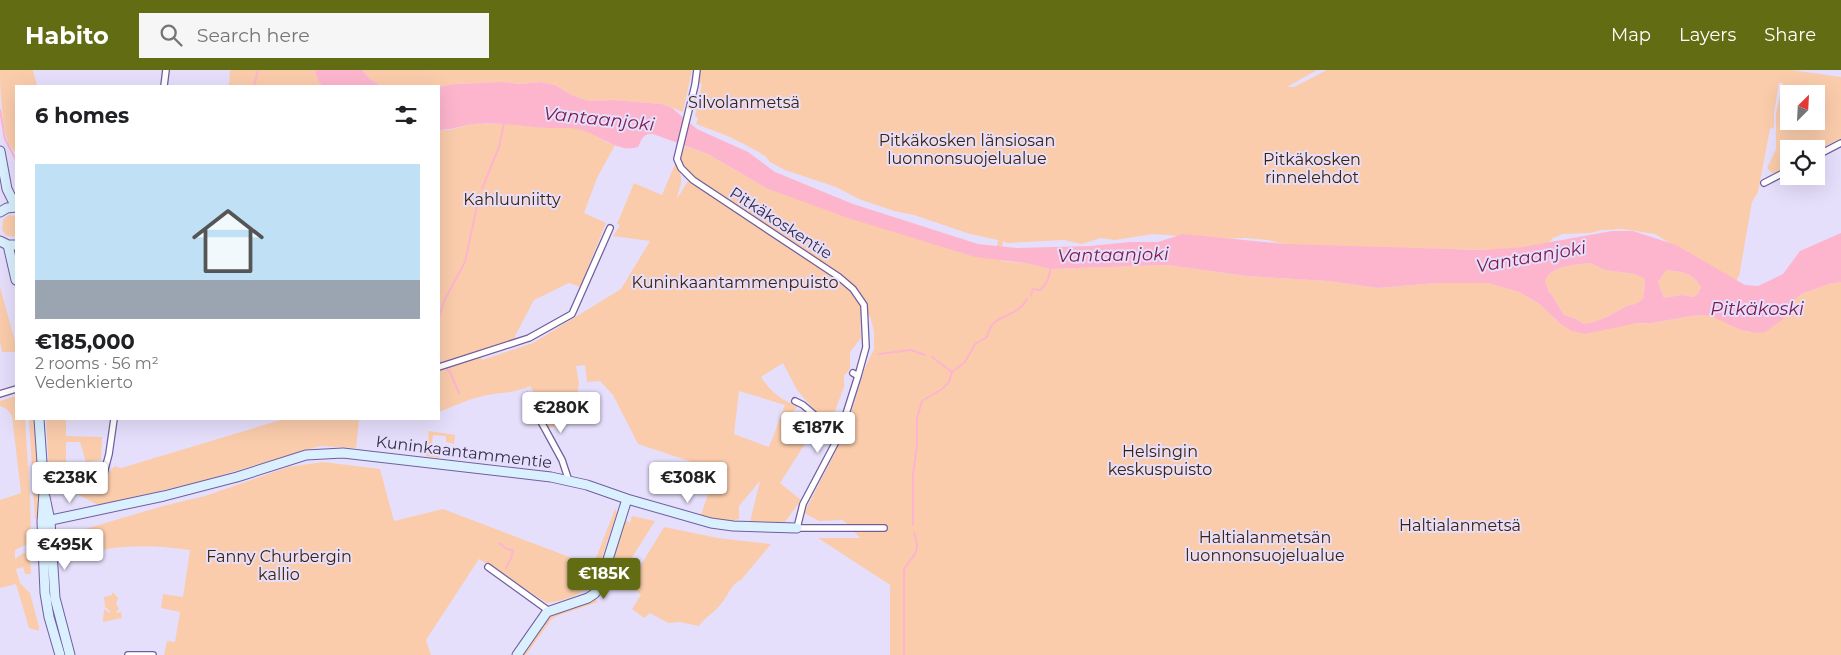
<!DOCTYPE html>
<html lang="en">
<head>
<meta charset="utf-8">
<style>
  :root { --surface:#fff; --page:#f6f6f6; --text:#202124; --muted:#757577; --accent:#616c13 }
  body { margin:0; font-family:Montserrat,sans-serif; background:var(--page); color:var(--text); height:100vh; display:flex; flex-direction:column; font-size:19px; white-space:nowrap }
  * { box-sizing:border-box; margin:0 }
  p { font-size:16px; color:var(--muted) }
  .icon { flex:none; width:28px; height:28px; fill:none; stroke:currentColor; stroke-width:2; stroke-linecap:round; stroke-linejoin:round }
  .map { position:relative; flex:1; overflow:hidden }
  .sheet { position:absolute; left:15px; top:15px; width:425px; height:335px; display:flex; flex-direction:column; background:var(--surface); border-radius:0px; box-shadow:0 5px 20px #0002 }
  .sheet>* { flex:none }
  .needle { width:32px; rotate:24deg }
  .controls { position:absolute; left:1780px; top:15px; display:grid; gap:10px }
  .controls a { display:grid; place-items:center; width:45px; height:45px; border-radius:0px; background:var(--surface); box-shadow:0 5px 20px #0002; font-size:25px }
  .price { position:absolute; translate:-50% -42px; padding:0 11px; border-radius:5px; background:#fff; color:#222; font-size:16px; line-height:32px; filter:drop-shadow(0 1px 2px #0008) }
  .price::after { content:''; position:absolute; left:50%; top:30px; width:15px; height:11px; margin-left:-8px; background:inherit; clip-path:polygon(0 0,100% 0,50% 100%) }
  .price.on { background:var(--accent); color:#fff }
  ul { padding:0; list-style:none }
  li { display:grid; align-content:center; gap:10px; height:265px; padding:0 20px }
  li span { display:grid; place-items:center; height:155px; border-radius:0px; color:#555 }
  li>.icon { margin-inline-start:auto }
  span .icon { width:90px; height:90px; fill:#fffc; stroke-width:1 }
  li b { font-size:21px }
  h2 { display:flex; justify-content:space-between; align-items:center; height:60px; padding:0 20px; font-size:21px }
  header { display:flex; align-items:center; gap:30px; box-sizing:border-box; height:70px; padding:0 25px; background:var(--accent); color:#fff }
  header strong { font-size:24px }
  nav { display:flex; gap:28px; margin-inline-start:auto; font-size:18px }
  .search { width:350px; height:45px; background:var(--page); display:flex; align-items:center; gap:12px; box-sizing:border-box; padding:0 18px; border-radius:0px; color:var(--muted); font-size:19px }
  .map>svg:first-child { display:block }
  .green { fill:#faccac; fill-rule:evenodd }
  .water { fill:#fdb5ce; fill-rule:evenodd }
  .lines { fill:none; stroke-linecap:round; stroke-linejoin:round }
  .stream { stroke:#fdb5ce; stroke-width:2 }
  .street-casing { stroke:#715e9d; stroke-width:8 }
  .secondary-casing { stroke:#715e9d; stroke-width:11 }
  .street { stroke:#fff; stroke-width:5.5 }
  .secondary { stroke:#daf0fe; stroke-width:9 }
  .labels { text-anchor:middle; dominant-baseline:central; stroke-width:4; stroke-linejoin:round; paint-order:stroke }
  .park-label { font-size:16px; fill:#3f220a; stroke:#e6dffc }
  .street-label { font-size:16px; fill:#342c48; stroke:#e6dffc }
  .water-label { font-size:18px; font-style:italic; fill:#7e194a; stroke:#e6dffc }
</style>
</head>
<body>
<header>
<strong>Habito</strong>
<div class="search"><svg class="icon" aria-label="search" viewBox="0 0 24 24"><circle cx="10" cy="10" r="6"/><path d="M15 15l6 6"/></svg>Search here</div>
<nav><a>Map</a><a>Layers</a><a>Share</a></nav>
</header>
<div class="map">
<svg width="1841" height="585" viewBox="0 0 1841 585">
  <rect width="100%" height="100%" fill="#e6dffc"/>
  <!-- green -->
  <path class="green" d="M0 0H33L37 16H16V84C14 81 11 77 9 74 2 59 0 17 0 0Z
    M230 0H315L317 8 322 16H229Z
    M362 0H692L683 42 662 34 614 30 588 31 572 25 555 15 540 12 520 14 504 12 454 14 439 17 381 16 370 9Z
    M701 0H1317L1287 17H1294L1327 0H1792L1841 7V68L1816 81V79H1789V96L1777 103H1772L1767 98 1776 79V43L1783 13H1779L1774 43V57L1770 59 1758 122 1752 132 1739 207 1738 206 1736 215 1655 164 1623 159 1602 160 1590 163 1563 164 1553 168 1548 174 1497 180 1291 176 1268 170 1244 168 1218 169 1153 164 1115 170 1101 168 1082 174 1064 170 1007 173 1003 171 1001 191 1025 193 1050 199 1168 195 1246 206 1328 211 1378 218 1438 213H1489L1519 222 1538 233 1562 255 1652 253 1691 246 1702 245 1711 246 1749 262 1801 224 1829 214 1841 212V585H890V515L818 468H860L843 450 819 451 804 443 844 365 865 298 874 279V261L870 246H860L861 268 850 282V298L847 303 844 305V317L832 349 828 352 824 351 797 320 783 293 761 307C770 321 782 331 798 336L789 346 787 352 808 369 780 413 801 430 785 452H750L760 411 739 436V449L727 452 700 448 716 400 638 374 613 325 600 311 587 312 585 295 576 296 579 313 575 340 555 343 560 354 549 358C543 348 529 333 533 321L530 316C516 323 503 322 488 325 471 328 454 336 439 342V300L481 287 482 290 533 273 621 219 650 171 613 166 620 155 617 154 634 113 662 125 675 94C686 113 680 111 677 129L691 106C677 90 680 94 685 76L708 84 768 119 995 189 998 170 970 164 914 145 894 141 859 129 836 117 785 100 770 92 765 86 757 81 730 67 696 54 698 48 695 46 702 14 699 13ZM1789 24H1816V51H1789ZM739 321 785 335 769 377 734 364Z
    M472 54H508L548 58H575L590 62 606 72 615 75 597 108 584 143 606 153 580 217 569 213 534 230 515 266V270L439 295V60H449Z
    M9 145 16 146 15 167 6 165 2 160 3 150Z
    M1590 193 1605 200 1635 204 1644 208 1645 214 1643 229C1634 237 1632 234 1625 237 1612 244 1600 252 1584 254L1576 249 1564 245 1552 225 1549 223 1545 210C1553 195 1574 195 1590 193Z
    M1665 200C1682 202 1692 202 1701 217L1698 224 1693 227 1681 225 1664 228 1658 212Z
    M0 217 16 275V282H2L0 272Z
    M16 326V349H25L30 426 31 472 15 480V489L23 483 30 485 31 504H25L23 497 16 499 20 513 30 523 39 557V561L29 558 16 514 0 518V430L21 423 12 346 7 339 0 336V331Z
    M29 349H35L40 417 39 449H35Z
    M46 349H66V366L102 367 101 390 86 392 80 372H66V409L68 414 111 401 114 396 121 398 284 349H359L356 378 320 376 195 413 98 435 70 420 67 415 50 420Z
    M429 361 455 365 454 374 446 372V366L433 365 431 382 440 383 439 388 426 386Z
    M323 392 380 399 394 451 443 439 593 496 615 439 617 443 593 514C581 525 563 531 547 533L479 489 426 570 431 585H164L167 571 175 572 180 542 161 538 163 524 183 527 190 480C146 474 107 474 64 491L63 467 85 459 163 436 205 426 288 397Z
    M632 446 655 451 614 516 612 515 607 524 603 521 624 450 629 452 628 458Z
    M664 457 718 468 771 474 741 510C731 514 728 526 721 534 714 543 705 547 699 556L680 552 668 553 650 543 644 548 632 539 641 525 629 515Z
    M112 523H114L118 528 116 534 119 538 116 543 121 542 122 548 103 552 104 539 110 543V541L105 537 104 527 112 525Z
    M596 528 598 532 557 546 551 550 526 585H522L552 545Z"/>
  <!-- water -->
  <path class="water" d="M315 0H362L370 9 381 16H322L317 8Z
    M504 12 520 14 540 12 555 15 572 25 588 31 614 30 662 34 672 38 697 59 748 82 775 102 853 134 978 174 1017 178 1090 176 1130 172H1158L1183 164 1285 174 1483 180 1523 177 1612 161H1633L1676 175 1745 215 1758 216 1783 204 1800 181 1841 163V212L1829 214 1801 224 1793 231 1782 250 1765 262 1757 263 1741 260 1711 246 1702 245 1691 246 1652 253H1637L1585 264 1572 261 1562 255 1538 233 1519 222 1488 213H1438L1378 218 1328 211 1246 206 1168 195 1050 199 1025 193 975 187 848 148 768 119 708 84 653 64C643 63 642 69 638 77 618 84 596 62 577 59 567 57 556 59 546 58 522 56 497 52 473 54 461 56 451 60 439 60V17L454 14ZM1590 193 1605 200 1635 204 1644 208 1645 214 1643 229C1634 237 1632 233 1625 237 1612 244 1600 252 1584 254L1576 249 1564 245 1552 225 1549 223 1545 210C1553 195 1574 195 1590 193ZM1666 200C1682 202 1692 202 1701 217L1698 224 1693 227 1681 225 1664 228 1658 212Z"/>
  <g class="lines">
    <!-- stream -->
    <path class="stream" d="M254 16 258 0
      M0 40 5 69 16 90
      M482 119 499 77 504 53
      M1031 225 1033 219 1040 220C1048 214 1049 206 1051 197
      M439 247 444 231 465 192 479 126
      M879 284 911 280 925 285
      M932 287 952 302
      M439 288 442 294
      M446 298 450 302 459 323
      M913 455V405L917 375V348L922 331 942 319 949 312 952 302 965 292 975 274 987 267C991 242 1016 250 1027 229
      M499 473 507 479 513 480 512 486 506 498
      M904 585V500C907 491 918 485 917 475 917 471 915 467 914 463"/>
    <defs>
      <path id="street" d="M697 0 695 15 677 89 681 98 693 110 839 207 853 219 864 235 866 277 858 306
        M164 16 166 0
        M1816 86 1841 73
        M1764 113 1789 100
        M439 297 529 268 572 244 610 158
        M853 303 858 306 839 366 803 434 797 458H884
        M0 324 16 319
        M527 326 562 390 569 411
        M795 331 803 335 839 366
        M104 403 109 384 114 349
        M488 497 549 541
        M128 585H153"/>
      <path id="secondary" d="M0 81 7 119 16 137
        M0 142 7 138 16 137
        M0 171 8 175H16
        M8 175 16 210
        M39 349 44 422 42 452 45 523 49 547 60 585
        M45 427 50 451 55 528 70 585
        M42 452 164 426 237 407 306 385 343 383 551 407 587 415 627 429 711 453 733 456 797 458
        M517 585 547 542 588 528 594 524 599 518 627 429"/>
    </defs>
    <!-- street casing -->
    <use href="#street" class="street-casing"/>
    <!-- secondary casing -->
    <use href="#secondary" class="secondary-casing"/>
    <!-- street -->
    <use href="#street" class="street"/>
    <!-- secondary -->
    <use href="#secondary" class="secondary"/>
  </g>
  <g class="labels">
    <!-- park labels -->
    <g class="park-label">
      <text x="744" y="32">Silvolanmetsä</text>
      <text x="967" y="70">Pitkäkosken länsiosan<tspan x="967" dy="18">luonnonsuojelualue</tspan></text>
      <text x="1312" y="89">Pitkäkosken<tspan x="1312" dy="18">rinnelehdot</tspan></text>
      <text x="512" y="129">Kahluuniitty</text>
      <text x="735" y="212">Kuninkaantammenpuisto</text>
      <text x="1160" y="381">Helsingin<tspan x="1160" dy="18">keskuspuisto</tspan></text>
      <text x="1460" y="455">Haltialanmetsä</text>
      <text x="1265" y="467">Haltialanmetsän<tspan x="1265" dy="18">luonnonsuojelualue</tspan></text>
      <text x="279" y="486">Fanny Churbergin<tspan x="279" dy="18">kallio</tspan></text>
    </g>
    <!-- street labels -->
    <g class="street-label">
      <text transform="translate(781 153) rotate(33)">Pitkäkoskentie</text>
      <text transform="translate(464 382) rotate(7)">Kuninkaantammentie</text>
    </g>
    <!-- water labels -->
    <g class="water-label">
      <text transform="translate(599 49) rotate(6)">Vantaanjoki</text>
      <text transform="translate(1113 185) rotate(-1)">Vantaanjoki</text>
      <text transform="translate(1531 187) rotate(-10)">Vantaanjoki</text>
      <text x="1757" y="239">Pitkäkoski</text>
    </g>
  </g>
</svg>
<div class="controls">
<a><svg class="needle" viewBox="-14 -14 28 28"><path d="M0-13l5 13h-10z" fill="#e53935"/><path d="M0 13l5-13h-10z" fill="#757577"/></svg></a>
<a><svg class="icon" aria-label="locate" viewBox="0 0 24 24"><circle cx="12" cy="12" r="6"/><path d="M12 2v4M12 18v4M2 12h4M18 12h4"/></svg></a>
</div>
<b class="price" style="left:561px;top:364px">€280K</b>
<b class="price" style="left:818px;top:384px">€187K</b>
<b class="price" style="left:70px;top:434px">€238K</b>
<b class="price" style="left:688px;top:434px">€308K</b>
<b class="price" style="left:65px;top:501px">€495K</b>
<b class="price on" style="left:604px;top:530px">€185K</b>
<section class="sheet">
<h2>6 homes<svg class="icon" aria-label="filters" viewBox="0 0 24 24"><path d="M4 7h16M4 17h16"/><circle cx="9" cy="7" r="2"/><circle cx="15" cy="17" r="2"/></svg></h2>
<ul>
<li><span style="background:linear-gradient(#bfe0f5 75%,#9aa5b1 0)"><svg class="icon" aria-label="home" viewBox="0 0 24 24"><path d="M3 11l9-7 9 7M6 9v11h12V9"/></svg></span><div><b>€185,000</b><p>2 rooms · 56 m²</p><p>Vedenkierto</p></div></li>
</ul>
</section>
</div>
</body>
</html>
